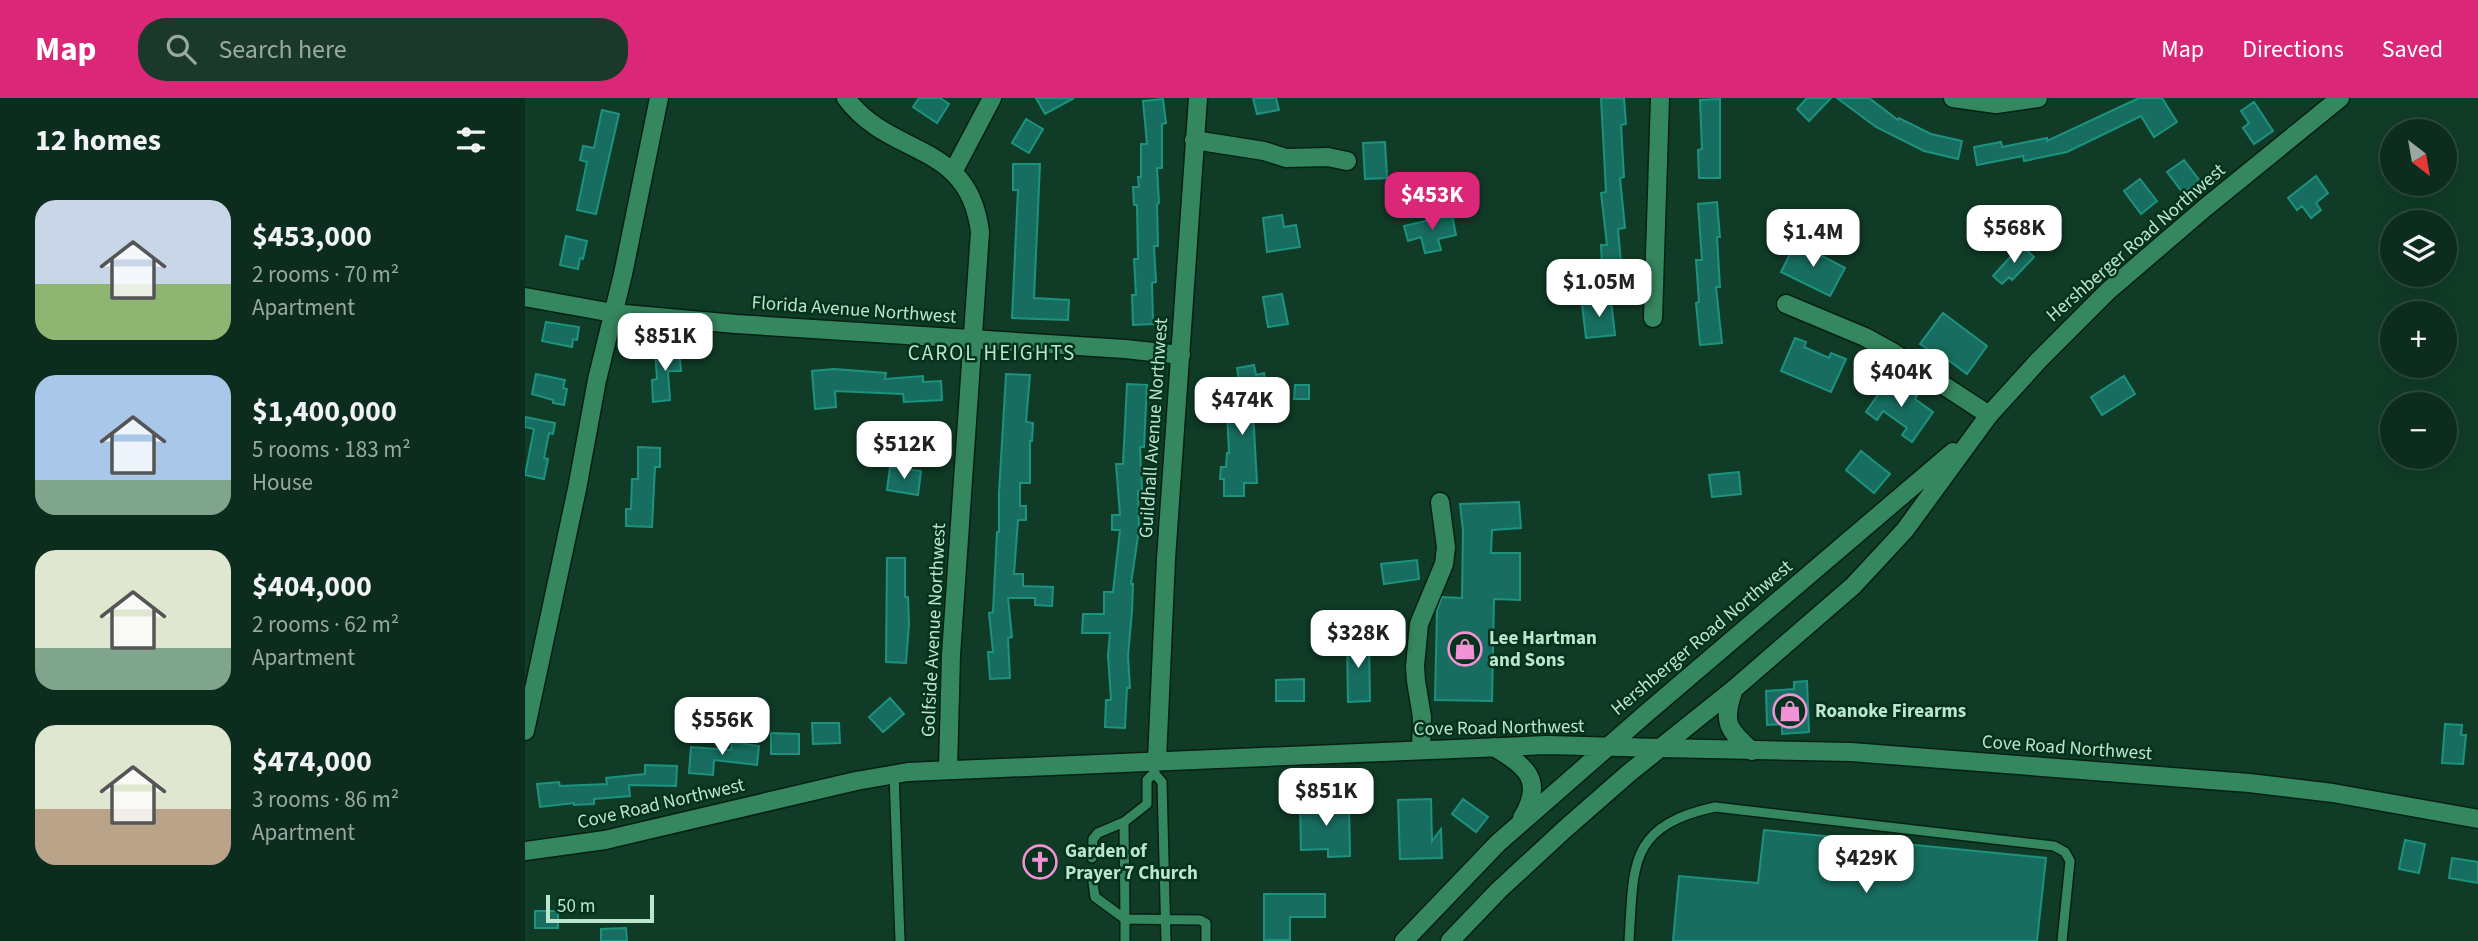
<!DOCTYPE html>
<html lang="en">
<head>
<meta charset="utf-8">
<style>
  :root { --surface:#0c2d1d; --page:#1a392a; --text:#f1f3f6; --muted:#9aa8a4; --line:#2c493b; --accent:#db2777 }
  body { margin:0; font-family:"Source Sans 3",sans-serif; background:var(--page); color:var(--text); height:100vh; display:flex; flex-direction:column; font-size:26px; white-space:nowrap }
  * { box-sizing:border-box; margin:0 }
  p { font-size:23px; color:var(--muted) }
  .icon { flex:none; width:38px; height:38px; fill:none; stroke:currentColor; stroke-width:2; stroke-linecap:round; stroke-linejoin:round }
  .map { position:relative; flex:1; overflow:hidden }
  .panel { display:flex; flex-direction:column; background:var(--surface); width:525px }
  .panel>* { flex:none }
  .needle { width:46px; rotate:149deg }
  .controls { position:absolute; left:1855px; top:21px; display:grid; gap:14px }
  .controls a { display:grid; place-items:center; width:77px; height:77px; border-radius:50%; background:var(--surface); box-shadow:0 7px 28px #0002,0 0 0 2px var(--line); font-size:35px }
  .scale { position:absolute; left:21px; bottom:18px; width:108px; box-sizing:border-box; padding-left:7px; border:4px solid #bde4cd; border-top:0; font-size:19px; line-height:24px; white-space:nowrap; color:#bde4cd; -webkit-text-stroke:5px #03321d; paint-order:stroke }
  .price { position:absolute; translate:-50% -60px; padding:0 16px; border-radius:14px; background:#fff; color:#222; font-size:23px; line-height:46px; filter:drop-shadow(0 2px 4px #0008) }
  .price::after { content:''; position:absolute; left:50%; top:42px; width:21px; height:16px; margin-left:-10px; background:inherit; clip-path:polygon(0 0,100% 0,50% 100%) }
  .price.on { background:var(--accent); color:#fff }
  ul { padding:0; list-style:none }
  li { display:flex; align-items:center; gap:21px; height:175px; padding:0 35px }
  li span { display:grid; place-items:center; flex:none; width:196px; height:140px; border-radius:21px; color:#555 }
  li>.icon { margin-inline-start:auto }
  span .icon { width:84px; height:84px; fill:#fffc; stroke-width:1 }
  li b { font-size:30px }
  h2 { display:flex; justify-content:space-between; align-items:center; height:84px; padding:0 35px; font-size:30px }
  header { display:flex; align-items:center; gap:42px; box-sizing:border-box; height:98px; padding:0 35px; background:var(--accent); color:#fff }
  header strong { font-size:33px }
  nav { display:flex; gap:38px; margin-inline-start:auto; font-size:24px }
  .search { width:490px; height:63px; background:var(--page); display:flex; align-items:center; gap:18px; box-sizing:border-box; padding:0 24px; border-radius:28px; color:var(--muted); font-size:26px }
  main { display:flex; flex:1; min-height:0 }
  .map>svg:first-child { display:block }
  .building { fill:#176e60; stroke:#1d927f; stroke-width:2 }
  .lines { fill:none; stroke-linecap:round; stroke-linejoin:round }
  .service-casing { stroke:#062013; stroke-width:12 }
  .minor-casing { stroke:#062013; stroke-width:21 }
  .tertiary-casing { stroke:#062013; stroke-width:21 }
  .secondary-casing { stroke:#062013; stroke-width:21 }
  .service { stroke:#35875f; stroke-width:9 }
  .minor { stroke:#35875f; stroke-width:18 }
  .tertiary { stroke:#35875f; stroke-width:18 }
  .secondary { stroke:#35875f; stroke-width:18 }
  .labels { text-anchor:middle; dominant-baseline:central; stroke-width:5; stroke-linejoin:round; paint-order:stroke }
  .street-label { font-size:19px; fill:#bde4cd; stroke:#03321d }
  .poi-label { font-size:19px; font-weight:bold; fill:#bde4cd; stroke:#03321d; text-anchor:start }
  .neighbourhood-label { font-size:21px; letter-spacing:2px; fill:#bde4cd; stroke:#03321d }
</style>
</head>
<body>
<header>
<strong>Map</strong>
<div class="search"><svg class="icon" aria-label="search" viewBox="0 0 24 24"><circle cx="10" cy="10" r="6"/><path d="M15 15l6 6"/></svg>Search here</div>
<nav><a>Map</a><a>Directions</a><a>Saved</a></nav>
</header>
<main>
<section class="panel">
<h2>12 homes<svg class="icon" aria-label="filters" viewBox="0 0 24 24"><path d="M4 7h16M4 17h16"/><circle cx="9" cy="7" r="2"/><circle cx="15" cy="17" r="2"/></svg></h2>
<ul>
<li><span style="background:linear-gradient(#c9d6e8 60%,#8fb573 0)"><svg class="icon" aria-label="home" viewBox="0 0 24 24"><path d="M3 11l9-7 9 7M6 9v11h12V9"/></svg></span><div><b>$453,000</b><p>2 rooms · 70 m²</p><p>Apartment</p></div></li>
<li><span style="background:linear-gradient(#a9c7e8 75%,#7fa58c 0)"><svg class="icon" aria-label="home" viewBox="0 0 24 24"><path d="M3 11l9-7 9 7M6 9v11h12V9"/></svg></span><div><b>$1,400,000</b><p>5 rooms · 183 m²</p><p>House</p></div></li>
<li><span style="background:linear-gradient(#dfe7d0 70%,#7fa58c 0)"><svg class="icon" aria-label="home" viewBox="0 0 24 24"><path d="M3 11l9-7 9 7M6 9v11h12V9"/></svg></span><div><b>$404,000</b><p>2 rooms · 62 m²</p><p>Apartment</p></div></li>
<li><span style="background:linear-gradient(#dfe7d0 60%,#b9a48a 0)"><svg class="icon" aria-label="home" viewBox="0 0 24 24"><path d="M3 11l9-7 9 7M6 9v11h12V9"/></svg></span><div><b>$474,000</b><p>3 rooms · 86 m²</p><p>Apartment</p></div></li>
</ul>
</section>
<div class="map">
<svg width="1953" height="843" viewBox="0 0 1953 843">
  <rect width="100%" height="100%" fill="#103c27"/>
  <!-- building -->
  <path class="building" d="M394 0H415L424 6 412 25 388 9Z
    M511 0H549L520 16Z
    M728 0H751L754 12 732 16Z
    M1076 0H1099L1101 26 1096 27 1099 79 1095 80 1100 130 1093 131 1098 187 1078 190 1076 147H1082L1076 95 1081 94Z
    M1282 0H1306L1284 23 1272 11Z
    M1312 0H1344L1373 22 1374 20 1406 36 1437 43 1433 61 1399 53 1351 29Z
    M1614 0H1637L1652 24 1629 39 1616 18 1542 54 1499 63 1498 58 1452 67 1449 49 1476 44 1477 49 1522 40V43Z
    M638 1 641 25 637 26V70H632L634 105 632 106 633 148H629L631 184 627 185 628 226 608 227 607 197H611L609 161H613L612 107H609L608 89H614L613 79H616V46H622L618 3Z
    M1195 1V80H1174L1173 52 1177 51 1175 2Z
    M1729 4 1748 33 1729 46 1718 30 1724 25 1716 13Z
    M77 12 94 16 71 116 52 112 62 64 55 62 58 48 69 50Z
    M501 21 518 31 504 55 487 45Z
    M860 44 862 80 840 81 838 45Z
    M1659 62 1675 83 1658 95 1642 74Z
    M488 66H515L509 200 544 202 543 222 487 220 493 92H488Z
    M1791 78 1803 95 1791 105 1796 112 1786 120 1777 108 1772 112 1763 100Z
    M1615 81 1632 103 1616 116 1599 93Z
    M1192 104 1195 139H1192L1195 189H1191L1197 245 1175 247 1171 205 1174 204 1171 162H1177L1173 106Z
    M757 117 759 129 771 127 775 149 742 154 738 120Z
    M927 117 931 137 913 141 916 152 900 155 896 139 883 143 879 128Z
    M41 138 62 143 58 161 55 160 53 171 35 167Z
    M1271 144 1320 170 1305 198 1256 174Z
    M1496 147 1509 159 1487 182 1484 179 1477 186 1468 178Z
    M757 196 763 226 743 229 738 199Z
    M1086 202 1090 237 1061 240 1057 206Z
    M1418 215 1462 248 1442 276 1422 261 1421 263 1395 246Z
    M21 224 54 229 52 242 48 241 47 249 17 243Z
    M1270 240 1281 244 1279 249 1304 260 1306 255 1321 261 1306 294 1256 273Z
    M154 251 156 273H143L145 302 128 304 127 282 132 281 130 253Z
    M729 267 731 277 739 275 741 288 731 290V294H727L732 385H719V398H699V381H695L696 369H701L702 355H704L702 314 719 313 712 270Z
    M309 271 361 275 360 281 398 278V284L416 283 417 302 379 304 378 296 310 293 311 309 290 311 287 273Z
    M11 276 40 282 38 290 42 291 39 307 28 305V302L7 296Z
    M481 276 505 277 501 324 508 325 507 343H505V385H495V408H501V422H493L489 476H498V488L528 489 527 508 510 507V500H483L487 539 483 540 485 580 465 581 463 554H468L464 515 468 514 472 434H474V395Z
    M1599 278 1610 296 1577 317 1566 299Z
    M1363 282 1380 294 1382 291 1392 298 1390 301 1408 314 1387 344 1377 337 1382 330 1358 313 1352 322 1341 314Z
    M602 286 622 287 619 349H615L617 393H613L614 431 606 486H608L607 513 603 558 605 590H602L600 630 580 629 581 602H586L583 557 585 535H557L558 516H579V494H588L595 432H587V417H595L591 366H598Z
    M770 287H784V301H769Z
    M0 319 30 325 28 336 24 335 19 360 23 361 19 381 0 377 9 331 0 329Z
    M113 349 135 350V369H130L127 429 101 428V411H106L107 381H113Z
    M1336 353 1365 376 1349 395 1321 372Z
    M365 369 396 373 393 397 362 392Z
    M1214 374 1216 396 1187 399 1184 377Z
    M994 404 996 430 967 432 966 455H995V502L969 501 967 603 910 602 912 512 917 499 937 500 938 433 935 406Z
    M362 460H380V499H383L384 526 381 565 361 564Z
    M892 462 894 481 859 486 856 466Z
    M822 541H844L845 603 823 604Z
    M779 581V603H751V582Z
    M1282 583 1284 634 1257 636V626L1242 627 1241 593 1269 591V584Z
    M365 600 379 616 358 634 344 619Z
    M287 625H314L315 645 288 646Z
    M1920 626 1937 627 1936 637H1941L1938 666 1917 665Z
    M246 635 274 636V656H246Z
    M207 644 234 648 232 667 189 662 188 677 164 675 166 649 206 652Z
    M120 667 152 668 151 688 104 687 105 698 69 701V706L49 707V705L15 709 12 686 34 684 35 688 82 686 81 680 120 676Z
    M906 701 907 743 916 731 917 760 875 761 873 702Z
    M938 701 963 719 951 734 927 716Z
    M824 704 825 758 803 759V751L776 752 775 706Z
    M1239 732 1521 760 1512 843H1148L1154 778 1233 785Z
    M1880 742 1900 746 1894 775 1874 771Z
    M1927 760 1953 764V785L1924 780Z
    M739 796H800V819H765V842H739Z
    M10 813H33V830H10Z
    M101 830 102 843H76V831Z"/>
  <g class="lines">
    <defs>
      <path id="service" d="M369 675 375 843
        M630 676 637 684 641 843
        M599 724 600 821 675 822 681 825V843
        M567 760 568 741 573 735 599 724 622 706V682L630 674
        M567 777 570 799 600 821V843
        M1104 843C1109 768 1102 728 1190 709L1529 748 1540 754 1545 763 1537 843"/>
      <path id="minor" d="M321 0C366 61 444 42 455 134L426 557 423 671
        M1428 0 1471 6 1513 0
        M669 42 739 53 761 60 803 59 822 63
        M428 74 467 0
        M0 199 88 215 211 226 600 251 656 257
        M1261 206 1340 239 1369 255 1464 317
        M1128 220 1135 0
        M0 633 52 391 72 282 98 176 134 0
        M896 652 897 619 891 583 890 568 894 526 919 466 921 449 915 404
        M632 662 641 461 673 0"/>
      <path id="tertiary" d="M1135 650 1326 654 1724 685 1808 695 1953 721"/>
      <path id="secondary" d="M1209 591C1197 624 1202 631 1227 653
        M969 649C1001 668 1020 682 997 720
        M0 753 80 742 331 683 383 674 1022 647 1135 650
        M879 843 973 745 1124 613 1428 354
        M925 843 974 792 1040 731 1104 675 1209 591 1328 488 1380 432 1464 317 1514 262 1583 193 1681 109 1815 0"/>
    </defs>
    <!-- service casing -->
    <use href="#service" class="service-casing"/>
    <!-- minor casing -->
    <use href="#minor" class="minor-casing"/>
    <!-- tertiary casing -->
    <use href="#tertiary" class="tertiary-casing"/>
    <!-- secondary casing -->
    <use href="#secondary" class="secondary-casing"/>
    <!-- service -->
    <use href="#service" class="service"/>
    <!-- minor -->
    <use href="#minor" class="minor"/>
    <!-- tertiary -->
    <use href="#tertiary" class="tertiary"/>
    <!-- secondary -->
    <use href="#secondary" class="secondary"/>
  </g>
  <!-- icons -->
  <defs>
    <symbol id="shop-ring" viewBox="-11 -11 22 22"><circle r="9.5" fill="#03321d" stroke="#f391d6" stroke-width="1.5"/><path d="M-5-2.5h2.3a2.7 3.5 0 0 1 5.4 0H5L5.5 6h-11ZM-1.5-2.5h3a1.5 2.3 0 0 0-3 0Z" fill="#f391d6"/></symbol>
    <symbol id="church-ring" viewBox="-11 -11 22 22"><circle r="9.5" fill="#03321d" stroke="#f391d6" stroke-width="1.5"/><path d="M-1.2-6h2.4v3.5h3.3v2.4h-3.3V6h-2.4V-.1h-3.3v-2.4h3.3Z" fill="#f391d6"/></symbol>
  </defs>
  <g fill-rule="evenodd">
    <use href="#shop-ring" x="921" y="532" width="38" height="38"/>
    <use href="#shop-ring" x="1246" y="594" width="38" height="38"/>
    <use href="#church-ring" x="496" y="745" width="38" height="38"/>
  </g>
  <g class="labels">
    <!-- street labels -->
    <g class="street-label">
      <text transform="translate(1611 145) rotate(-41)">Hershberger Road Northwest</text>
      <text transform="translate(329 212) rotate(4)">Florida Avenue Northwest</text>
      <text transform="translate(629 330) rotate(-86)">Guildhall Avenue Northwest</text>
      <text transform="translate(409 532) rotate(-87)">Golfside Avenue Northwest</text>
      <text transform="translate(1177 540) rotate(-40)">Hershberger Road Northwest</text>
      <text transform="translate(974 630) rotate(-1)">Cove Road Northwest</text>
      <text transform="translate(1542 650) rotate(4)">Cove Road Northwest</text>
      <text transform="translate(136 706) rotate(-13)">Cove Road Northwest</text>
    </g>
    <!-- poi labels -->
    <g class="poi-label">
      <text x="964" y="540">Lee Hartman<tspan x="964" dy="22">and Sons</tspan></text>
      <text x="1290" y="613">Roanoke Firearms</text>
      <text x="540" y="753">Garden of<tspan x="540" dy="22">Prayer 7 Church</tspan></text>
    </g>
    <!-- neighbourhood labels -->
    <g class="neighbourhood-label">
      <text x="467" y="255">CAROL HEIGHTS</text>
    </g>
  </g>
</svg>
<div class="controls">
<a><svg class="needle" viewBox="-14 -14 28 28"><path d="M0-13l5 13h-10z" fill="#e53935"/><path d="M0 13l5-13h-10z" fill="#9aa8a4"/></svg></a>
<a><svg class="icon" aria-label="layers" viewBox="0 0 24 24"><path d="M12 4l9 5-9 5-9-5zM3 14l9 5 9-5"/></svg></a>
<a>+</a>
<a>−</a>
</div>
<div class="scale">50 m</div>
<b class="price on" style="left:907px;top:134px">$453K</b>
<b class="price" style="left:1489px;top:167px">$568K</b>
<b class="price" style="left:1288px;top:171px">$1.4M</b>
<b class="price" style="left:1074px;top:221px">$1.05M</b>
<b class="price" style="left:140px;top:275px">$851K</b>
<b class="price" style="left:1376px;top:311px">$404K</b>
<b class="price" style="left:717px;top:339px">$474K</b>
<b class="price" style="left:379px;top:383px">$512K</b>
<b class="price" style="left:833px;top:572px">$328K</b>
<b class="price" style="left:197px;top:659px">$556K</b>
<b class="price" style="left:801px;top:730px">$851K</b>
<b class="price" style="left:1341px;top:797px">$429K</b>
</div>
</main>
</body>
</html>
